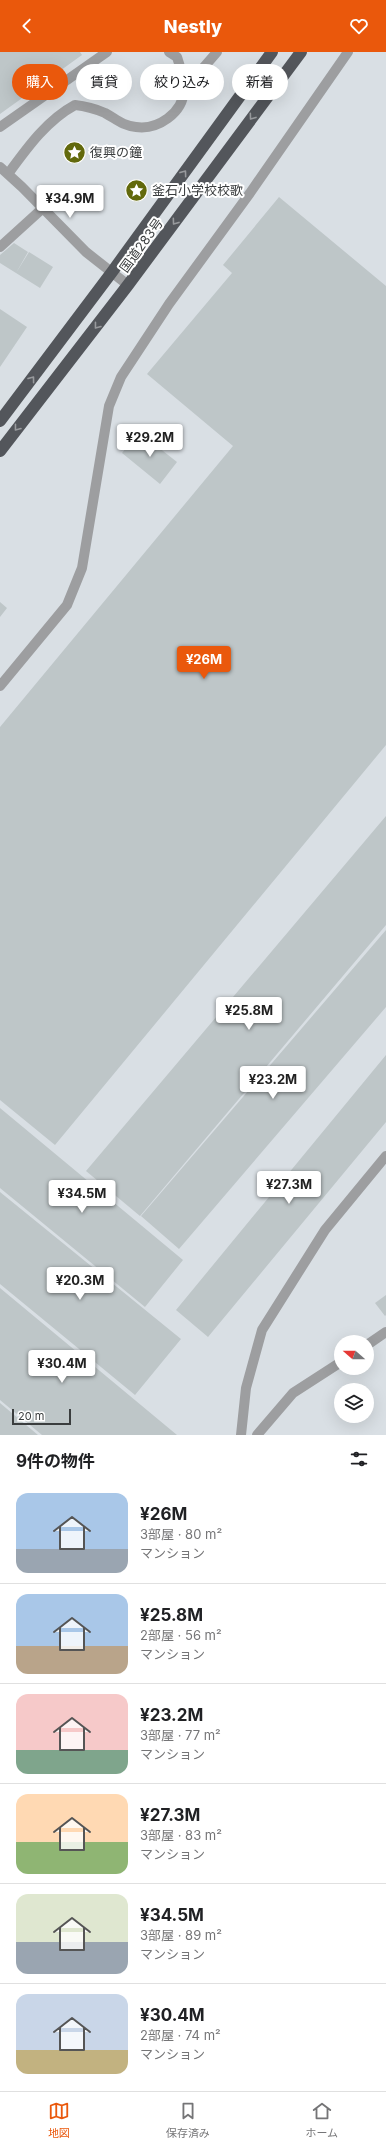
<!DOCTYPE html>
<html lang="ja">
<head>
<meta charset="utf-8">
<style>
  :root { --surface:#fff; --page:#f2f2f2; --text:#202124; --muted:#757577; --line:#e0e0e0; --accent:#ea580c }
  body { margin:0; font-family:Inter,"Noto Sans JP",sans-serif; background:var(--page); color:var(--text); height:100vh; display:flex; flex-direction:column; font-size:15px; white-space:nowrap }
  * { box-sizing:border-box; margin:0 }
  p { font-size:13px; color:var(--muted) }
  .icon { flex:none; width:22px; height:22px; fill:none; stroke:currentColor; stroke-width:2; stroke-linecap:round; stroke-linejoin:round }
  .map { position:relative; height:1383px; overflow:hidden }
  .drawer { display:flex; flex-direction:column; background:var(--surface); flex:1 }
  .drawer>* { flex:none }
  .top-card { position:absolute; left:12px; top:12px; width:362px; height:36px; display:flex; gap:8px }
  .needle { width:26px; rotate:290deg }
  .tools { position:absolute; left:334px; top:1283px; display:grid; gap:8px }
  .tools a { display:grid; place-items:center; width:40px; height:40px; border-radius:50%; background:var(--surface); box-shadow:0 4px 16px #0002; font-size:20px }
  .scale { position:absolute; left:12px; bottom:10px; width:59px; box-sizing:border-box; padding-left:4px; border:2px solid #3a3d3e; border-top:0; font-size:11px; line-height:14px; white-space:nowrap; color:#3a3d3e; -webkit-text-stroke:3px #fff; paint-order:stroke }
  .price { position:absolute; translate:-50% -34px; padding:0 9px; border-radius:4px; background:#fff; color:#222; font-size:13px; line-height:26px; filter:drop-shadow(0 1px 2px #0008) }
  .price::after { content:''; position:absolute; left:50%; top:24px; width:12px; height:9px; margin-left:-6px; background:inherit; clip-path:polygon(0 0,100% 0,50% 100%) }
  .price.on { background:var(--accent); color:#fff }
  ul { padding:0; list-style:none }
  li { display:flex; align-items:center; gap:12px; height:100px; padding:0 16px }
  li+li { border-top:1px solid var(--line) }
  li span { display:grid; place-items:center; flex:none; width:112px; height:80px; border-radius:12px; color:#555 }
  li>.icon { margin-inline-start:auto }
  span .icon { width:48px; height:48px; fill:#fffc; stroke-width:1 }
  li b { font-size:17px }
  h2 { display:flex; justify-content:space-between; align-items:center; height:48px; padding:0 16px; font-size:17px }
  .tag { padding:0 14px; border-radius:18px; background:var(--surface); box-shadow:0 4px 16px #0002; font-size:14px; line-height:36px }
  .tag.on { background:var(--accent); color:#fff }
  header { display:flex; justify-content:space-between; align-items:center; height:52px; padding:0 16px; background:var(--accent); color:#fff; font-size:18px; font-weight:800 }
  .tabs { display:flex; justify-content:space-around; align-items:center; height:56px; border-top:1px solid var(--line); background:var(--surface); font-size:11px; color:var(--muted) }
  .tabs a { display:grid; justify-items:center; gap:2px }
  .tabs .on { color:var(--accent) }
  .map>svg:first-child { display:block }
  .building { fill:#bec6c8 }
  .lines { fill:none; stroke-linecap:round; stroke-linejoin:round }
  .minor { stroke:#9d9ea0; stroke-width:10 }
  .highway { stroke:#53565b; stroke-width:12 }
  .oneway { stroke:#989a9d }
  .labels { text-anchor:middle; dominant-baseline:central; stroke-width:4; stroke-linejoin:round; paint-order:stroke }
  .poi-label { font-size:13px; fill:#3a3d3e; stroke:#fff; text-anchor:start }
  .street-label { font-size:13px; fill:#3a3d3e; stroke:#fff }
</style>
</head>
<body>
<header><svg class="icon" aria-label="back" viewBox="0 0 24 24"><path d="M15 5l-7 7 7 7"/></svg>Nestly<svg class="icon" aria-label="heart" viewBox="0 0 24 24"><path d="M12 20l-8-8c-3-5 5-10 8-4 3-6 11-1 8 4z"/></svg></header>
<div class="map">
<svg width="386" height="1383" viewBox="0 0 386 1383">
  <rect width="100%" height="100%" fill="#d9dfe4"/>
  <!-- building -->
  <path class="building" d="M0 0H80L82 3 0 62Z
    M279 145 386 234V693L55 1093 0 1048V675L233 394 147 322 232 221 223 213Z
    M14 191 28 200 16 221 0 211V203Z
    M29 200 53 215 40 236 16 221Z
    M0 257 27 275 0 315Z
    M139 380 177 410 160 432 122 401Z
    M0 550 7 556 0 565Z
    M386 764V873L140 1164 86 1119Z
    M386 878V955L179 1197 141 1164Z
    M386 1003V1070L208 1285 176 1258Z
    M0 1056 183 1208 145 1255 0 1136Z
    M0 1140 181 1287 135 1343 0 1232Z
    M0 1236 177 1383H42L0 1348Z
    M386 1243V1263L385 1264 375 1251Z
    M0 1351 38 1383H0Z"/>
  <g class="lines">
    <!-- minor -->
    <path class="minor" d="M184 38 217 0
      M0 75 107 0
      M0 115 22 135 86 200 128 233
      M8 122C27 96 47 68 75 53 85 54 96 57 105 61 116 67 123 74 136 75 158 78 183 61 184 38 185 27 180 15 177 5L169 0
      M0 195 43 156
      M0 634 67 553 82 516 109 354 121 325 169 252 250 141 348 0
      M367 1293 386 1280
      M241 1383 246 1336 262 1278 325 1178 386 1104
      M257 1383 293 1341 341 1310"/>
    <!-- highway -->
    <path class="highway" d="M0 369 112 220 272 0
      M0 399 128 233 301 0"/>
  </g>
  <!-- one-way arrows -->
  <defs><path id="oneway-chevron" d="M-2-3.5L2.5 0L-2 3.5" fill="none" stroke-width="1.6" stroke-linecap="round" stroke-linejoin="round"/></defs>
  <g class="oneway">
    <use href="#oneway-chevron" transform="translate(252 65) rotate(126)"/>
    <use href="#oneway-chevron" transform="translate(184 121) rotate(-54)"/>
    <use href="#oneway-chevron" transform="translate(175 170) rotate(126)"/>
    <use href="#oneway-chevron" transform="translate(97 274) rotate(128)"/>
    <use href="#oneway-chevron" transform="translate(32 327) rotate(-53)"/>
    <use href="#oneway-chevron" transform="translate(17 376) rotate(128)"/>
  </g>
  <!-- icons -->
  <defs>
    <symbol id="sight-disc" viewBox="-11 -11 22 22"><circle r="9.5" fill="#62690c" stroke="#fff"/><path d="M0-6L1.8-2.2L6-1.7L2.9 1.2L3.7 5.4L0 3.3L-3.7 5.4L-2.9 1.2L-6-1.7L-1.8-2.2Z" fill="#fff"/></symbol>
  </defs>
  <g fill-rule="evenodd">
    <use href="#sight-disc" x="62" y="88" width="25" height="25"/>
    <use href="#sight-disc" x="124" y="126" width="25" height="25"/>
  </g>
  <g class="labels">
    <!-- poi labels -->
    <g class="poi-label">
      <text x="90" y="100">復興の鐘</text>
      <text x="152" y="138">釜石小学校校歌</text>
    </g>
    <!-- street labels -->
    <g class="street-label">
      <text transform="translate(141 193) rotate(-54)">国道283号</text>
    </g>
  </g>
</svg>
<div class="tools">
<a><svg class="needle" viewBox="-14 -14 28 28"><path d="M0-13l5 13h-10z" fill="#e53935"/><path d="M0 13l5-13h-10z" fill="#757577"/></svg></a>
<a><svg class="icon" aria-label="layers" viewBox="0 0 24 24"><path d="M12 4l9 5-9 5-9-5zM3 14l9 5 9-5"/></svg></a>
</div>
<div class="scale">20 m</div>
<b class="price" style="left:70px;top:167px">¥34.9M</b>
<b class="price" style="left:150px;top:406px">¥29.2M</b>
<b class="price on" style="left:204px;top:628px">¥26M</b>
<b class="price" style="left:249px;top:979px">¥25.8M</b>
<b class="price" style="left:273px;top:1048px">¥23.2M</b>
<b class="price" style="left:289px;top:1153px">¥27.3M</b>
<b class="price" style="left:82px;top:1162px">¥34.5M</b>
<b class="price" style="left:80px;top:1249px">¥20.3M</b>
<b class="price" style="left:62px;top:1332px">¥30.4M</b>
<div class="top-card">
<a class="tag on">購入</a>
<a class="tag">賃貸</a>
<a class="tag">絞り込み</a>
<a class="tag">新着</a>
</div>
</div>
<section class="drawer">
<h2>9件の物件<svg class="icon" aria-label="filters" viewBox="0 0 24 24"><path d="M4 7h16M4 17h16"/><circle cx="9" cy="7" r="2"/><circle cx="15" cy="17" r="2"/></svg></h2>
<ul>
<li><span style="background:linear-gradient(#a9c7e8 70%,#9aa5b1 0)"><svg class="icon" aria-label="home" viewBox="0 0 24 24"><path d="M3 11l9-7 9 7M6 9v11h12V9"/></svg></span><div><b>¥26M</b><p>3部屋 · 80 m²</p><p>マンション</p></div></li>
<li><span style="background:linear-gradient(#a9c7e8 65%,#b9a48a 0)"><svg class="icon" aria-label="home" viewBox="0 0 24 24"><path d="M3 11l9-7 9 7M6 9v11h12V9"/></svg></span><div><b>¥25.8M</b><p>2部屋 · 56 m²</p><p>マンション</p></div></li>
<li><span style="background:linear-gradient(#f6c9c9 70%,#7fa58c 0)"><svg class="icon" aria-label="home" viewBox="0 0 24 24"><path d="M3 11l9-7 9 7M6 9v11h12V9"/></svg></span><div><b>¥23.2M</b><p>3部屋 · 77 m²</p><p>マンション</p></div></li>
<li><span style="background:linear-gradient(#ffd9b3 60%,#8fb573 0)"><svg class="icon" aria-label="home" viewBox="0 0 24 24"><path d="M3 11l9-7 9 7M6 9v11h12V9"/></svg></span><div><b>¥27.3M</b><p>3部屋 · 83 m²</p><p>マンション</p></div></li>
<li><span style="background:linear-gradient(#dfe7d0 60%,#9aa5b1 0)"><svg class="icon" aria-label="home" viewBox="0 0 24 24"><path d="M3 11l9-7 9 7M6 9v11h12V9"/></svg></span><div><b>¥34.5M</b><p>3部屋 · 89 m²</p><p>マンション</p></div></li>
<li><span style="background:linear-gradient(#c9d6e8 70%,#c2b280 0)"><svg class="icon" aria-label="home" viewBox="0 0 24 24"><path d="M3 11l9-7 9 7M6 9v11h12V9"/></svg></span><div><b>¥30.4M</b><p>2部屋 · 74 m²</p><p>マンション</p></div></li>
</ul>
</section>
<nav class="tabs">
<a class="on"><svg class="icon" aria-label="map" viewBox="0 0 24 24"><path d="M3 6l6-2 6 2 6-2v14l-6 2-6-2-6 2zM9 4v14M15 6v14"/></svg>地図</a>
<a><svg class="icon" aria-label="saved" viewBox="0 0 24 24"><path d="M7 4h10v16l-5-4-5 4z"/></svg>保存済み</a>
<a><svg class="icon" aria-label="home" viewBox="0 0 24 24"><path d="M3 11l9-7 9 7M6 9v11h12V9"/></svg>ホーム</a>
</nav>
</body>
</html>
